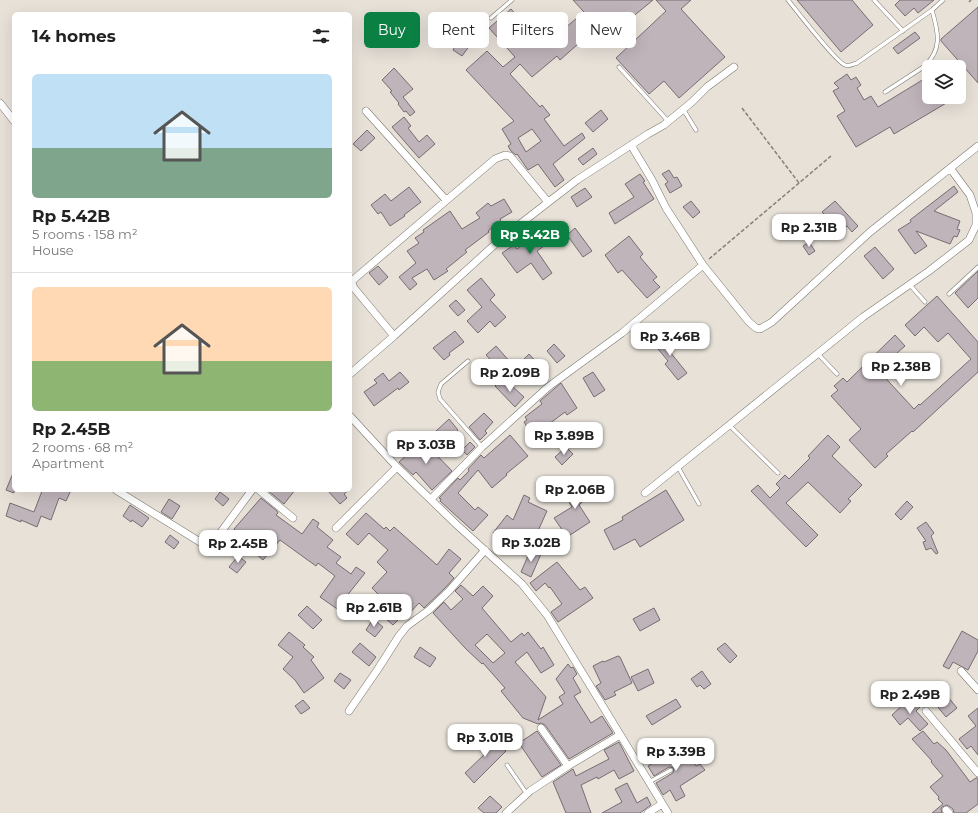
<!DOCTYPE html>
<html lang="en">
<head>
<meta charset="utf-8">
<style>
  :root { --surface:#fff; --page:#f2f2f2; --text:#222; --muted:#767676; --line:#e0e0e0; --accent:#0b8043 }
  body { margin:0; font-family:Montserrat,sans-serif; background:var(--page); color:var(--text); height:100vh; display:flex; flex-direction:column; font-size:15px; white-space:nowrap }
  * { box-sizing:border-box; margin:0 }
  p { font-size:13px; color:var(--muted) }
  .icon { flex:none; width:22px; height:22px; fill:none; stroke:currentColor; stroke-width:2; stroke-linecap:round; stroke-linejoin:round }
  .map { position:relative; flex:1; overflow:hidden }
  .drawer { position:absolute; left:12px; top:12px; width:340px; height:480px; display:flex; flex-direction:column; background:var(--surface); border-radius:6px; box-shadow:0 4px 16px #0002 }
  .drawer>* { flex:none }
  .hud { position:absolute; left:364px; top:12px; width:380px; height:36px; display:flex; gap:8px }
  .fabs { position:absolute; left:922px; top:60px; display:grid; gap:8px }
  .fabs a { display:grid; place-items:center; width:44px; height:44px; border-radius:6px; background:var(--surface); box-shadow:0 4px 16px #0002; font-size:20px }
  .price { position:absolute; translate:-50% -34px; padding:0 9px; border-radius:8px; background:#fff; color:#222; font-size:13px; line-height:26px; filter:drop-shadow(0 1px 2px #0008) }
  .price::after { content:''; position:absolute; left:50%; top:24px; width:12px; height:9px; margin-left:-6px; background:inherit; clip-path:polygon(0 0,100% 0,50% 100%) }
  .price.selected { background:var(--accent); color:#fff }
  ul { padding:0; list-style:none }
  li { display:grid; align-content:center; gap:8px; height:212px; padding:0 20px }
  li+li { border-top:1px solid var(--line) }
  li span { display:grid; place-items:center; height:124px; border-radius:6px; color:#555 }
  li>.icon { margin-inline-start:auto }
  span .icon { width:72px; height:72px; fill:#fffc; stroke-width:1 }
  li b { font-size:17px }
  h2 { display:flex; justify-content:space-between; align-items:center; height:48px; padding:0 20px; font-size:17px }
  .pill { padding:0 14px; border-radius:6px; background:var(--surface); box-shadow:0 4px 16px #0002; font-size:14px; line-height:36px }
  .pill.selected { background:var(--accent); color:#fff }
  .map>svg:first-child { display:block }
  .building { fill:#bfb4ba; stroke:#766d72; fill-rule:evenodd }
  .lines { fill:none; stroke-linecap:round; stroke-linejoin:round }
  .service-casing { stroke:#7b766e; stroke-width:4.5 }
  .minor-casing { stroke:#7b766e; stroke-width:8 }
  .path { stroke:#84807a; stroke-width:1.5; stroke-dasharray:4 2; stroke-linecap:butt }
  .service { stroke:#fff; stroke-width:3.5 }
  .minor { stroke:#fff; stroke-width:7 }
</style>
</head>
<body>
<div class="map">
<svg width="978" height="813" viewBox="0 0 978 813">
  <rect width="100%" height="100%" fill="#e7e1d8"/>
  <!-- building -->
  <path class="building" d="M573 0H653L607 38 597 27 560 60 557 56 532 77 520 64 510 74 540 107 542 105 550 115 544 119 564 146 582 133 585 138 553 164 564 180 555 187 538 164 528 170 517 154 516 155 511 151 508 146 511 144 502 129 514 121 466 70 487 51 503 67 515 57 489 28 511 9 523 22 529 17 550 41 584 12ZM532 129 541 141 526 152 518 138Z
    M656 0H691L681 9 725 57 679 98 664 81 649 94 616 58 666 11Z
    M797 0H852L873 25 841 52Z
    M900 0H934L918 13 914 8 905 16 895 5Z
    M978 7V83L941 41V39Z
    M915 32 920 38 898 54 893 48Z
    M460 38 470 45 462 56 453 50Z
    M394 68 413 89 403 97 415 112 410 116 406 111 404 112 398 104 399 103 390 92 392 91 382 80Z
    M847 74 851 80 856 77 861 85 857 88 864 100 871 96 878 107 929 76V97H945L948 102 894 134 890 127 856 147 837 116 845 111 833 91 839 88 834 83Z
    M601 110 608 119 593 132 585 123Z
    M404 117 411 126 408 128 419 142 427 135 435 144 419 158 392 127Z
    M367 130 375 138 361 151 353 144Z
    M593 148 597 154 583 165 578 159Z
    M669 170 674 178 677 177 682 186 670 193 665 184 668 182 662 174Z
    M640 174 645 181 643 182 654 199 615 224 609 213 634 197 625 184Z
    M954 186 958 192 934 211 960 221 957 229 960 230 957 237 954 236 950 244 916 231 927 246 915 254 898 230 911 222 910 220Z
    M409 187 421 202 404 215 405 216 390 226 381 212 378 214 371 205 385 194 391 201Z
    M585 188 592 197 577 207 571 197Z
    M504 199 512 212 500 219 501 220 488 231 489 232 465 250 467 252 446 269 448 271 434 280 427 269 412 278 417 284 410 290 399 277 416 263 407 251 419 243 415 238 424 232 423 230 450 211 462 229 480 218 476 213 488 203 491 206Z
    M691 201 700 212 693 218 683 207Z
    M835 201 858 226 852 232 847 226 840 232 822 212Z
    M575 228 592 251 583 257 567 235Z
    M543 229 551 241 537 251 552 273 543 280 531 263 517 273 502 253 514 245 517 249Z
    M629 236 643 254 640 257 657 277 653 280 660 287 647 298 622 270 618 273 605 255Z
    M809 242 815 251 809 255 803 246Z
    M875 247 894 269 883 279 864 256Z
    M378 266 388 277 379 285 369 273Z
    M978 271V298L968 308 955 293Z
    M481 278 495 295 490 300 506 317 495 327 490 321 478 333 467 321 482 307 467 290Z
    M937 296 978 342V372L913 432 912 431 886 454 888 456 875 468 849 440 861 429 831 396 838 390 834 386 843 378 847 382 895 335 905 346 878 370 914 409 919 404 920 405 971 359 948 333 938 342 924 327 915 336 905 325Z
    M456 300 465 310 458 316 449 306Z
    M455 331 464 342 449 353 450 355 444 360 433 348Z
    M668 334 674 341 666 347 687 373 678 380 665 364 668 361 654 344Z
    M554 344 565 356 557 363 547 351Z
    M496 346 511 363 502 372 486 355Z
    M529 354 545 372 535 381 519 364Z
    M400 372 409 382 399 390 398 388 374 406 364 392 377 383 374 380 383 373 389 381Z
    M593 372 605 390 594 397 583 378Z
    M502 379 511 387 512 386 524 397 515 407 495 386Z
    M561 383 577 408 567 415 565 412 533 436 524 422 527 420 525 417 542 404 540 401Z
    M484 413 493 422 485 431 487 433 480 440 469 427Z
    M449 419 458 430 444 443 434 433Z
    M510 435 528 456 506 474 507 475 492 488 478 470 458 493 475 510 478 507 488 515 473 531 440 501 441 499 439 498 458 478 460 480 469 471 468 469 481 455 484 458Z
    M828 435 840 447 832 456 862 485 848 499 851 501 840 513 808 482 786 503 818 535 806 547 751 491 758 485 770 498 780 488 776 484 785 475 789 479 810 458 808 456Z
    M423 441 452 471 432 490 416 472 413 475 399 462Z
    M470 442 475 447 467 455 462 450Z
    M566 447 573 454 562 465 555 457Z
    M14 471V493L6 490Z
    M578 478 592 492 579 505 590 522 567 537 554 518 572 507 566 496 576 490 571 485Z
    M41 490H71L66 501 59 498 51 520 41 516 37 527 21 520V522L6 516 10 503 34 512 42 491Z
    M267 490H295L284 504Z
    M327 490H349L344 494 347 498 340 504Z
    M666 490 684 520 640 547 635 539 614 550 604 530 623 520 622 517Z
    M220 492 229 499 223 506 215 499Z
    M524 495 530 498 528 502 547 511 527 555 502 544 504 541 493 533 507 515 513 520Z
    M261 498 277 511 278 513 276 515 302 534 313 519 319 523 317 527 333 540 327 547 341 557 336 563 351 574 356 567 365 573 346 597 352 601 343 613 320 597 335 576 318 563 316 566 280 540 263 560 256 554 259 550 234 529Z
    M169 499 180 506 172 519 161 512Z
    M907 501 913 507 901 520 895 514Z
    M130 505 149 518 142 527 132 520 131 522 123 516Z
    M366 513 384 529 386 527 390 531 394 527 437 565 449 549 461 559 449 573 454 578 445 588 424 608 419 603 404 619 401 617 393 625 386 619 394 610 372 588 387 572 377 562 388 550 369 533 358 545 346 534Z
    M926 522 934 533 931 536 938 553 936 554 931 548 926 550 923 542 926 541 917 528Z
    M170 535 179 542 174 549 165 542Z
    M531 549 541 554 531 577 521 572Z
    M238 556 246 562 237 573 229 567Z
    M557 562 580 590 585 587 593 598 558 622 551 612 562 604 550 587 549 588 545 583 536 591 530 583Z
    M461 585 473 596 483 586 493 596 482 608 511 642 522 633 524 636 528 632 541 649 543 647 554 665 541 673 527 652 515 662 546 697 538 720 563 704 559 697 565 693 556 679 568 664 571 668 573 667 577 674 573 678 581 692 574 696 591 723 602 716 613 733 569 759 545 725 541 723 538 724 523 718 501 691 505 688 483 663 482 664 466 649 433 613 444 602 451 610 463 599 455 591ZM487 634 505 653 493 663 475 645Z
    M307 606 322 620 313 629 298 615Z
    M654 608 660 620 640 631 633 619Z
    M373 619 383 627 375 637 366 630Z
    M962 631 978 640V651L968 670 953 662 949 669 943 666Z
    M289 632 305 645 303 647 314 657 311 660 324 678 304 693 295 680 283 669 293 657 278 645Z
    M360 643 376 657 369 666 352 652Z
    M725 643 737 656 730 663 717 649Z
    M420 647 436 658 430 667 414 657Z
    M618 656 620 657 632 683 614 692 616 695 605 700 596 686 601 683 593 666 603 661 604 662Z
    M648 669 654 683 638 691 631 677Z
    M702 671 711 684 704 689 700 685 697 687 691 679Z
    M340 673 351 680 344 689 334 681Z
    M948 697 957 708 946 717 937 706Z
    M676 699 681 707 652 725 646 716Z
    M916 699 922 705 916 711 928 724 920 731 908 718 900 725 892 715 907 701 910 704Z
    M303 700 310 708 301 714 295 706Z
    M978 708V755L971 746 967 749 959 739 976 726 968 716Z
    M537 731 561 765 542 777 519 743Z
    M923 731 934 744 937 742 946 750 970 782 976 778H978V804L966 813H954L953 809 947 805 942 807 941 809 942 813H932L943 804 938 799 939 797 930 787 943 776 931 762 932 761 912 739Z
    M481 734 488 740 490 737 506 751 474 783 465 773 488 751 476 739Z
    M619 742 634 771 619 779 614 770 598 779 597 777 581 785 591 813H566L553 782 573 769 576 776 609 759 604 750Z
    M684 747 696 766 700 764 705 770 680 786 685 796 676 801 670 790 663 795 656 783 673 773 674 768 669 767 654 776 648 766 664 757 665 759Z
    M627 783 637 803 647 797 651 805 640 813H602L622 802 615 789Z
    M490 796 502 807 496 813H484L478 808Z"/>
  <g class="lines">
    <defs>
      <path id="service" d="M788 0C797 11 835 61 845 65 849 67 853 64 857 63L932 10 943 0
        M874 0 903 31
        M491 18 512 0
        M619 67 668 121
        M885 92 925 66C943 48 938 32 932 10
        M683 109 696 130
        M910 285 925 302
        M949 294 978 267
        M818 354 837 374
        M468 361 441 384 438 392 440 399 482 447
        M729 425 778 473
        M678 467 699 504
        M507 765 527 794
        M649 782 671 770"/>
      <path id="minor" d="M0 103 14 121
        M366 111 446 200
        M631 145 652 180 666 208 703 265
        M394 336 354 288 352 283 353 280 495 159 505 155 510 156 548 202
        M350 374 394 336 502 238 577 180 648 134 664 125 692 102 707 87 734 67
        M350 416 397 467 457 525 522 584 547 615 668 813
        M116 490 200 542 206 544 215 540 252 490
        M259 490 293 518
        M645 493 863 317 929 271 969 240 976 225V213L970 195 950 168
        M431 499 482 447 548 387 622 333 703 265 749 322 756 328 760 329 772 322 870 232 978 146
        M336 528 397 467
        M961 671 978 690
        M349 711 378 669 399 636 407 626 429 610 449 591 485 550
        M926 711 978 773
        M541 728 568 766
        M946 810 949 813
        M506 813 530 791 568 766 620 735
        M648 813 662 804"/>
    </defs>
    <!-- service casing -->
    <use href="#service" class="service-casing"/>
    <!-- minor casing -->
    <use href="#minor" class="minor-casing"/>
    <!-- path -->
    <path class="path" d="M969 2 971 0
      M742 108 799 183
      M709 259 831 156"/>
    <!-- service -->
    <use href="#service" class="service"/>
    <!-- minor -->
    <use href="#minor" class="minor"/>
  </g>
</svg>
<div class="fabs">
<a><svg class="icon" aria-label="layers" viewBox="0 0 24 24"><path d="M12 4l9 5-9 5-9-5zM3 14l9 5 9-5"/></svg></a>
</div>
<b class="price" style="left:809px;top:248px">Rp 2.31B</b>
<b class="price selected" style="left:530px;top:255px">Rp 5.42B</b>
<b class="price" style="left:670px;top:357px">Rp 3.46B</b>
<b class="price" style="left:901px;top:387px">Rp 2.38B</b>
<b class="price" style="left:510px;top:393px">Rp 2.09B</b>
<b class="price" style="left:564px;top:456px">Rp 3.89B</b>
<b class="price" style="left:426px;top:465px">Rp 3.03B</b>
<b class="price" style="left:575px;top:510px">Rp 2.06B</b>
<b class="price" style="left:531px;top:563px">Rp 3.02B</b>
<b class="price" style="left:238px;top:564px">Rp 2.45B</b>
<b class="price" style="left:374px;top:628px">Rp 2.61B</b>
<b class="price" style="left:910px;top:715px">Rp 2.49B</b>
<b class="price" style="left:485px;top:758px">Rp 3.01B</b>
<b class="price" style="left:676px;top:772px">Rp 3.39B</b>
<div class="hud">
<a class="pill selected">Buy</a>
<a class="pill">Rent</a>
<a class="pill">Filters</a>
<a class="pill">New</a>
</div>
<section class="drawer">
<h2>14 homes<svg class="icon" aria-label="filters" viewBox="0 0 24 24"><path d="M4 7h16M4 17h16"/><circle cx="9" cy="7" r="2"/><circle cx="15" cy="17" r="2"/></svg></h2>
<ul>
<li><span style="background:linear-gradient(#bfe0f5 60%,#7fa58c 0)"><svg class="icon" aria-label="home" viewBox="0 0 24 24"><path d="M3 11l9-7 9 7M6 9v11h12V9"/></svg></span><div><b>Rp 5.42B</b><p>5 rooms · 158 m²</p><p>House</p></div></li>
<li><span style="background:linear-gradient(#ffd9b3 60%,#8fb573 0)"><svg class="icon" aria-label="home" viewBox="0 0 24 24"><path d="M3 11l9-7 9 7M6 9v11h12V9"/></svg></span><div><b>Rp 2.45B</b><p>2 rooms · 68 m²</p><p>Apartment</p></div></li>
</ul>
</section>
</div>
</body>
</html>
